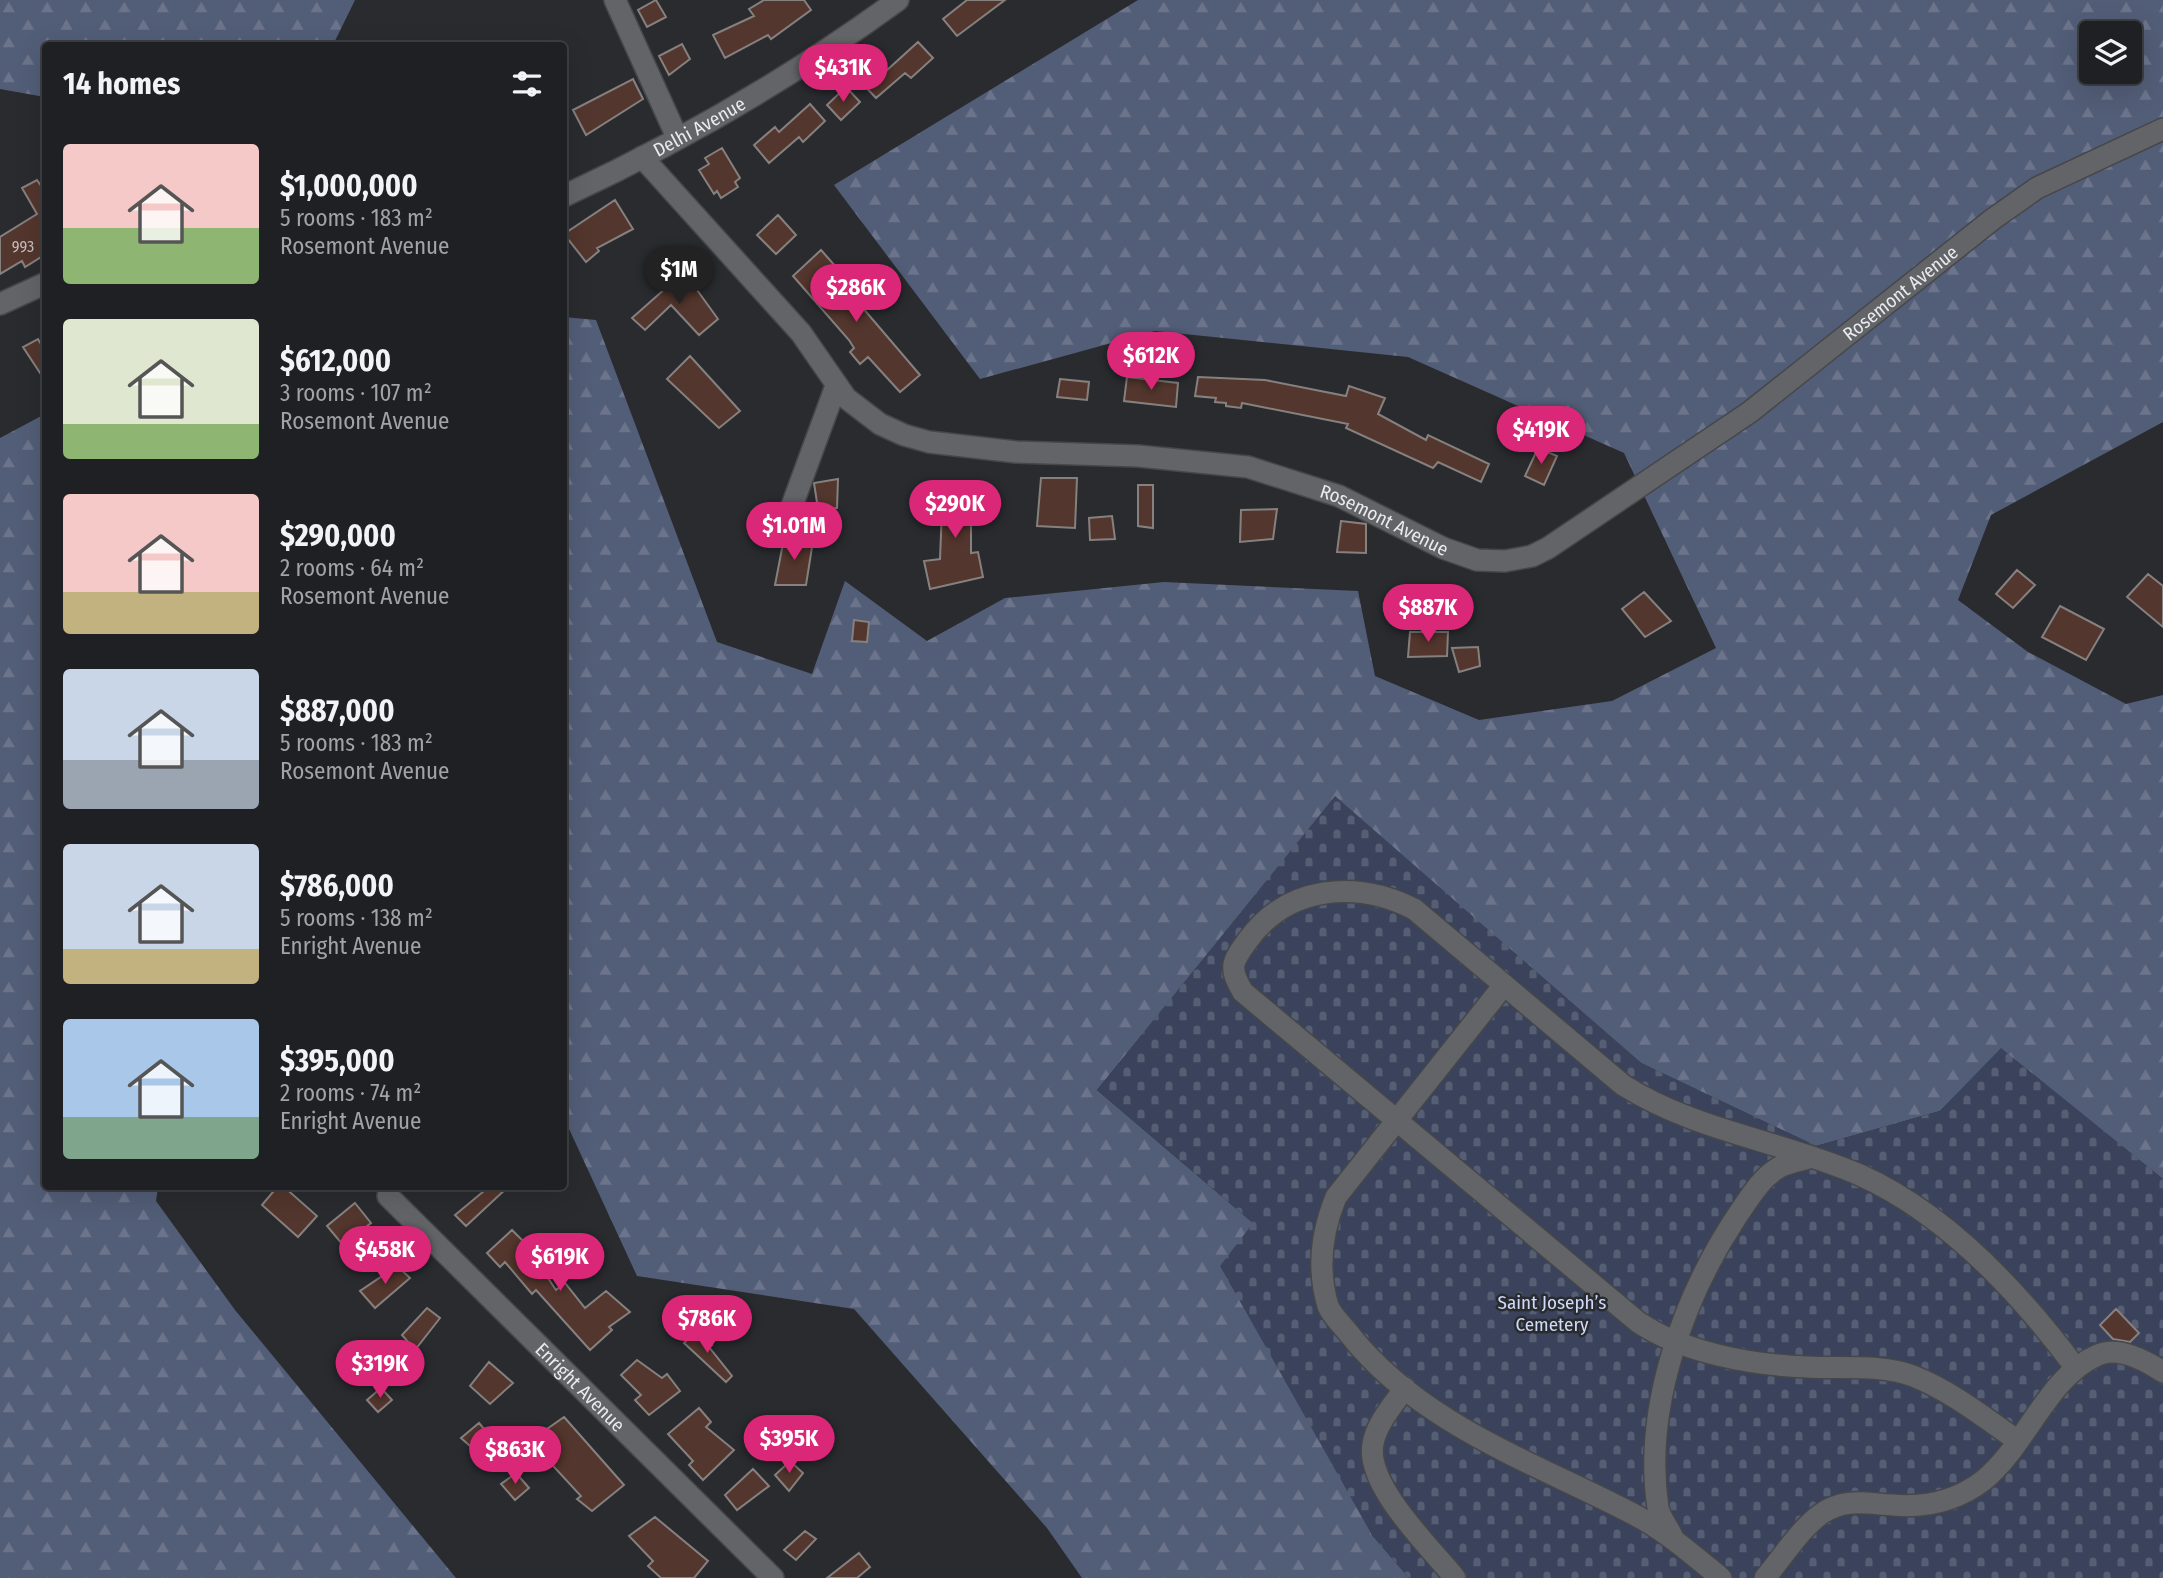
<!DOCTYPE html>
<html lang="en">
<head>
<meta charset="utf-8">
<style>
  :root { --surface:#1f2023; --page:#27282b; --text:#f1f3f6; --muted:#a1a3a6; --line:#3c3e41; --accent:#db2777 }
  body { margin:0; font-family:"Fira Sans Condensed",sans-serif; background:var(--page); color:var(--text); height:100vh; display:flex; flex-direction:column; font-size:26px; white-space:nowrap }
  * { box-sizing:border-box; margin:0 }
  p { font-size:23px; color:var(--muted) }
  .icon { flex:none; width:38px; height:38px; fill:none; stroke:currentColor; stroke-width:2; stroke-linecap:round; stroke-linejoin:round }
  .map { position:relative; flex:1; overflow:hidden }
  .drawer { position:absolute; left:42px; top:42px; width:525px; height:1148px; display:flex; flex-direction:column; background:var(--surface); border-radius:7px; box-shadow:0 7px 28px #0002,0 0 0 2px var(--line) }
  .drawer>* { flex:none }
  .controls { position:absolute; left:2079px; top:21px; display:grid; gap:14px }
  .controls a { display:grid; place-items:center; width:63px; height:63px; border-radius:7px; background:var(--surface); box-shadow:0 7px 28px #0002,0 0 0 2px var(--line); font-size:35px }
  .price { position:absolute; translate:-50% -60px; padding:0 16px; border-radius:24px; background:var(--accent); color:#fff; font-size:23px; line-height:46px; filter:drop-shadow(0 2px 4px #0008) }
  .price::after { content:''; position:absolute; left:50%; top:42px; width:21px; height:16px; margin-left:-10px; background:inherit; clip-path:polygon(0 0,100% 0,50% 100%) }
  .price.current { background:#222; color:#fff }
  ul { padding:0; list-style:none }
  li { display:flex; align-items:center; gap:21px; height:175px; padding:0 21px }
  li span { display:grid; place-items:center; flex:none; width:196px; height:140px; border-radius:7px; color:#555 }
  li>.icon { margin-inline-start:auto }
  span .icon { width:84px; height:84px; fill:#fffc; stroke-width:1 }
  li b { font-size:30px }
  h2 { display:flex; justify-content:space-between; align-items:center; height:84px; padding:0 21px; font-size:30px }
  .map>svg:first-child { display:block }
  .forest { fill:url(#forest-firs); fill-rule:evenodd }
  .cemetery { fill:url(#cemetery-stones) }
  .building { fill:#53362d; stroke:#86807f; stroke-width:2 }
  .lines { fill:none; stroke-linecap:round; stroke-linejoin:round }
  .minor-casing { stroke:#46474a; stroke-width:24 }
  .minor { stroke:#626468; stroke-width:21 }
  .labels { text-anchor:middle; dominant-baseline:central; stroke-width:5; stroke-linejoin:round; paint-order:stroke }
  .number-label { font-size:16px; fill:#c4bdbd }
  .street-label { font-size:19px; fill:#e9eaed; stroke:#292b2f }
  .park-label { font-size:19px; fill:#cedbfa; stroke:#292b2f }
</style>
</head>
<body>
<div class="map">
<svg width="2163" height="1578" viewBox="0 0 2163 1578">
  <defs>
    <pattern id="forest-firs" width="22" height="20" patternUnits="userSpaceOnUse" patternTransform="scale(1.75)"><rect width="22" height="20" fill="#525d77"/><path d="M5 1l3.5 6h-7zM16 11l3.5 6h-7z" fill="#6b748b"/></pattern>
    <pattern id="cemetery-stones" width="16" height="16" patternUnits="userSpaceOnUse" patternTransform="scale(1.75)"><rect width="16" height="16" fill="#3a435b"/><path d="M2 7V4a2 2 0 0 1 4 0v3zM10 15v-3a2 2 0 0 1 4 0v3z" fill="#565e73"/></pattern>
  </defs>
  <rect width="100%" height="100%" fill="#292b2f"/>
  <!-- forest -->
  <path class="forest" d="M0 0H355L333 45 46 46 45 97 0 89Z
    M1138 0H2163V422L1991 515 1958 600 2028 652 2126 704 2163 695V1179L2001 1049 1940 1111 1816 1146 1641 1063 1335 797 1097 1090 1253 1223 1372 1535 1409 1578H1082L1047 1528 854 1309 637 1276 564 1118V317L596 320 717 642 812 674 845 581 927 641 1005 598 1164 582 1358 591 1375 676 1479 720 1612 701 1716 648 1624 453 1408 357 1155 331 980 379 834 185ZM2091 33H2130V72H2091Z
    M45 414 46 1186 158 1187 156 1201 235 1310 456 1578H0V438Z"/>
  <!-- cemetery -->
  <path class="cemetery" d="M1335 796 1641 1063 1816 1146 1940 1111 2001 1048 2163 1179V1578H1409L1372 1535 1220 1266 1253 1223 1097 1090Z"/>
  <!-- building -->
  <path class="building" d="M656 0 666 17 647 27 638 10Z
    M764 0H804L811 10 771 39 768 35 725 58 713 35 754 16 749 9Z
    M967 0H1005L957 36 943 19Z
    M918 42 933 58 911 78 905 73 876 98 862 83 882 66 886 71Z
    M682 44 690 59 669 75 659 56Z
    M633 79 643 99 586 135 573 110Z
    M846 87 860 102 841 120 827 105Z
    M810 104 825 121 803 142 799 137 769 163 754 145 775 127 779 132Z
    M722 148 740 178 735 182 738 187 721 198 717 191 714 194 699 170 709 164 705 158Z
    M37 180 46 193V254L25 267 22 261 0 274V237L37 214 22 188Z
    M615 200 633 229 597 248 599 251 586 262 564 234Z
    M778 215 796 235 776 254 757 235Z
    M821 250 836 267 824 278 850 306 856 300 920 375 900 392 868 357 860 364 850 352 854 348 849 340 793 276Z
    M684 272 718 319 699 335 671 305 645 330 632 318Z
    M38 339 46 353V382L23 347Z
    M690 356 740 411 719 428 667 379Z
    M1127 377 1178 383 1176 407 1124 401Z
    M1198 377 1265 380 1346 396 1349 386 1385 398 1378 414 1426 440 1428 435 1489 464 1481 482 1438 462 1433 468 1346 428 1348 424 1242 403 1241 408 1226 406V403L1215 402 1216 398 1195 396Z
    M1060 379 1089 382 1087 400 1057 397Z
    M1538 448 1557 456 1544 485 1525 476Z
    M1041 478H1077L1075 528 1037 526Z
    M838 479 837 508 818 509 814 483Z
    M971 482V553L978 552 983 577 930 589 924 561 940 559 943 484Z
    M1138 485H1153V528L1138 526Z
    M1277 509 1273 539 1240 542 1241 510Z
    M1112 516 1115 539 1090 540 1089 518Z
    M1341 521 1366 524V553L1337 552Z
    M784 538 813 541 806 585H775Z
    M2017 570 2035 585 2013 608 1996 594Z
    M2148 574 2163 586V627L2127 597Z
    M1644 592 1671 621 1645 637 1622 609Z
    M2060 606 2104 629 2086 660 2042 637Z
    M854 620 869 622 867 642 852 641Z
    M1410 632H1448L1447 656 1408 657Z
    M1478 647 1480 666 1459 672 1452 648Z
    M278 1186H283L317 1216 298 1237 262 1205Z
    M490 1186H509L466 1226 455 1215Z
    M355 1203 371 1223 343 1245 327 1226Z
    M512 1230 524 1242 556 1290 565 1283 585 1308 606 1291 630 1312 609 1327 612 1330 590 1350 536 1290 532 1294 505 1262 500 1267 487 1253Z
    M397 1266 410 1278 375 1308 360 1291Z
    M427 1308 440 1318 415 1350 402 1335Z
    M2116 1309 2139 1333 2130 1342 2113 1339 2100 1325Z
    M697 1331 712 1345 709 1347 732 1376 726 1382 684 1343Z
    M637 1360 662 1378 667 1374 680 1391 649 1415 635 1400 641 1395 621 1375Z
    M489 1362 513 1383 490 1404 470 1386Z
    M381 1388 392 1400 378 1412 367 1400Z
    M699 1408 711 1422 706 1427 734 1450 703 1480 689 1465 693 1461 668 1434Z
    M564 1417 624 1485 592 1511 577 1499 581 1496 530 1441Z
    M479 1423 495 1442 478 1453 461 1438Z
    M790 1461 803 1473 789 1491 775 1475Z
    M753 1469 769 1486 737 1510 725 1495Z
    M516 1473 529 1488 515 1500 501 1484Z
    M655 1517 708 1561 694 1578H661L648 1566 653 1561 629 1536Z
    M805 1531 816 1539 796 1560 784 1550Z
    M859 1553 870 1567 857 1578H827Z"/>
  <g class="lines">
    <defs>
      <g id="minor">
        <path d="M615 0 677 137"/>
        <path id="s1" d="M642 157 801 333 846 398 880 424 904 435 929 442 1016 452 1138 456 1248 467 1339 496 1443 548 1477 560 1505 561 1532 556 1548 548 1750 412 1993 219 2037 188 2163 129"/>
        <path id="s2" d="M564 196C680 142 794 76 898 0"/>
        <path d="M0 304 46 283"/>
        <path d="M786 522 836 386"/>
        <path d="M1504 985 1336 1197C1322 1231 1317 1269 1328 1306 1332 1316 1344 1327 1350 1335 1421 1425 1538 1464 1635 1515 1667 1532 1693 1555 1721 1578"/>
        <path id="s3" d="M388 1196 773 1578"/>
        <path d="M1405 1388C1393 1405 1376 1424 1373 1444 1365 1485 1430 1547 1455 1578"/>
        <path d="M2018 1441C1985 1418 1951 1391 1913 1376 1881 1364 1841 1369 1807 1367 1752 1365 1684 1353 1638 1322L1243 992C1228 967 1232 962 1248 940 1288 885 1357 880 1414 909L1623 1085C1695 1131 1782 1141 1860 1175 1947 1214 2019 1292 2075 1367"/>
        <path d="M1672 1536C1668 1527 1660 1517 1658 1508 1643 1409 1683 1298 1737 1216 1749 1199 1760 1179 1778 1168 1787 1163 1799 1161 1809 1158"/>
        <path d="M1765 1578C1782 1558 1800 1529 1821 1514 1845 1497 1868 1504 1893 1505 1927 1508 1957 1501 1984 1480 2026 1446 2048 1376 2098 1355 2118 1346 2146 1361 2163 1372"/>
      </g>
    </defs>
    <!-- minor casing -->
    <use href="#minor" class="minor-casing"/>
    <!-- minor -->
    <use href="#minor" class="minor"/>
  </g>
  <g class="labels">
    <!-- number labels -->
    <g class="number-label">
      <text x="23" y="246">993</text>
    </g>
    <!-- street labels -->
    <g class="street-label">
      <text stroke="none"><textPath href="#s2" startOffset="152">Delhi Avenue</textPath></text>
      <text stroke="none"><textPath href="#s1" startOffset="1488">Rosemont Avenue</textPath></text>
      <text stroke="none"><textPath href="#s1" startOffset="878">Rosemont Avenue</textPath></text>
      <text stroke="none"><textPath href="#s3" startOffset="271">Enright Avenue</textPath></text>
    </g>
    <!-- park labels -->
    <g class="park-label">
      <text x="1552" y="1302">Saint Joseph’s<tspan x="1552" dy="22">Cemetery</tspan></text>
    </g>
  </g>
</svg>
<div class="controls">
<a><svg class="icon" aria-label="layers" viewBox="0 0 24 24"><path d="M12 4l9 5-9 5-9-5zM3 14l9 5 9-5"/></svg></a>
</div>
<b class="price" style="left:843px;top:104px">$431K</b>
<b class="price current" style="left:679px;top:306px">$1M</b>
<b class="price" style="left:856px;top:324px">$286K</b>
<b class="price" style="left:1151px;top:392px">$612K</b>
<b class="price" style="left:1541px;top:466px">$419K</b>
<b class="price" style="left:955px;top:540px">$290K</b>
<b class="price" style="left:794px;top:562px">$1.01M</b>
<b class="price" style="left:1428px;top:644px">$887K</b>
<b class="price" style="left:385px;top:1286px">$458K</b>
<b class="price" style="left:560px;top:1293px">$619K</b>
<b class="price" style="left:707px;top:1355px">$786K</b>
<b class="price" style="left:380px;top:1400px">$319K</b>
<b class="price" style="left:789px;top:1475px">$395K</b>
<b class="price" style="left:515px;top:1486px">$863K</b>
<section class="drawer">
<h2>14 homes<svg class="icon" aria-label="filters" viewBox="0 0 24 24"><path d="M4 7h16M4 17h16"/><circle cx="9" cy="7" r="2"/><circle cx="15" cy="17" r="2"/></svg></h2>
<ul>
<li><span style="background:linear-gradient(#f6c9c9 60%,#8fb573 0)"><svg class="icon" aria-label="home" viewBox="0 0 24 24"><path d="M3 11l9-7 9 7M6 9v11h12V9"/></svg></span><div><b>$1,000,000</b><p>5 rooms · 183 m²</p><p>Rosemont Avenue</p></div></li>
<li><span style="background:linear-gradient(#dfe7d0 75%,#8fb573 0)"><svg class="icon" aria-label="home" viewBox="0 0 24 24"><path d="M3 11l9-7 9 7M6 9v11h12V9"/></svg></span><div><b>$612,000</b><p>3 rooms · 107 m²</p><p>Rosemont Avenue</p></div></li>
<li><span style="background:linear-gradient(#f6c9c9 70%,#c2b280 0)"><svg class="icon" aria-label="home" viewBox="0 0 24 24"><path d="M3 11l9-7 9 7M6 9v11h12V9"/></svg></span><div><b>$290,000</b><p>2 rooms · 64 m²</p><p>Rosemont Avenue</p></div></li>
<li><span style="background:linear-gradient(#c9d6e8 65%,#9aa5b1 0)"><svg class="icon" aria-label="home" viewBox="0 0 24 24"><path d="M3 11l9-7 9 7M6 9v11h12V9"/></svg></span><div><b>$887,000</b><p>5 rooms · 183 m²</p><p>Rosemont Avenue</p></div></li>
<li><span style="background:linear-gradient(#c9d6e8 75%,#c2b280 0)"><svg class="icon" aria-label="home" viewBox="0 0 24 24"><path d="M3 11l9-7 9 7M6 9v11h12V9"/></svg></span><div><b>$786,000</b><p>5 rooms · 138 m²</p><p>Enright Avenue</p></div></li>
<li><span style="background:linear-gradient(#a9c7e8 70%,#7fa58c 0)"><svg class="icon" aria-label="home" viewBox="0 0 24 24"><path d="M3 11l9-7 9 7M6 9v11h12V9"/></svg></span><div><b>$395,000</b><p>2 rooms · 74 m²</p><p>Enright Avenue</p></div></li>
</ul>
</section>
</div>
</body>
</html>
